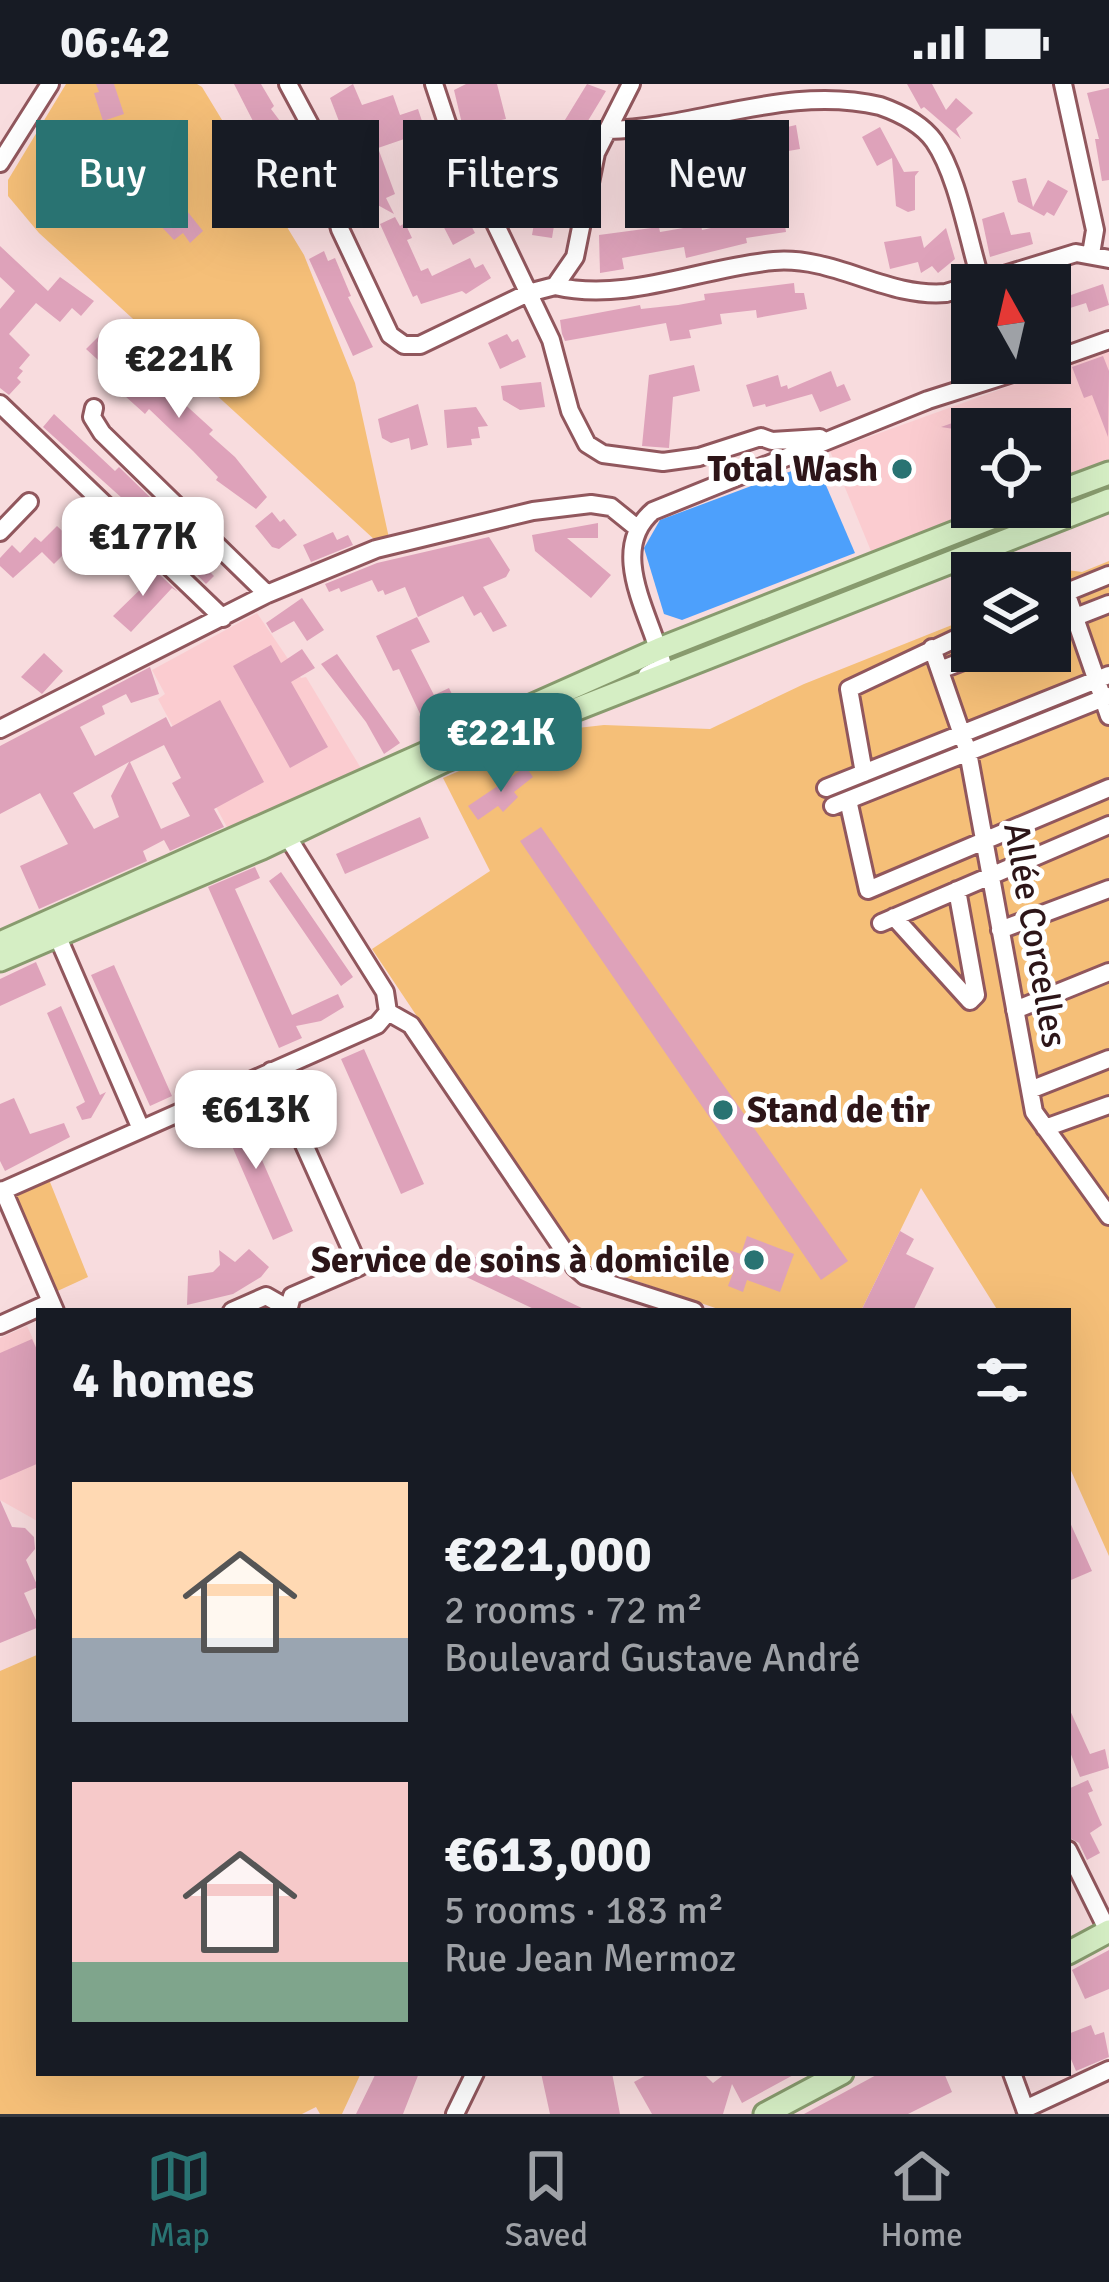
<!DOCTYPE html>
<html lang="en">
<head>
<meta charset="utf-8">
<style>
  :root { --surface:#171b24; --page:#242831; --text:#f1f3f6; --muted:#9ea1a6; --line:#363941; --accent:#297372 }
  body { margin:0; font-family:Signika,sans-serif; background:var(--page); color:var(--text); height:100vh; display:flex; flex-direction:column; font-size:45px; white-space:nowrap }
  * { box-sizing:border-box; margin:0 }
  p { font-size:39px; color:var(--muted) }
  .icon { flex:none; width:66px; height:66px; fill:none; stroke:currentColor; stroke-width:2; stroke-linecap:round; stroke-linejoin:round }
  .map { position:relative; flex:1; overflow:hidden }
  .panel { position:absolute; left:36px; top:1224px; width:1035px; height:768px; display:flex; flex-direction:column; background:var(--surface); border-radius:0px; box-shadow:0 12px 48px #0002 }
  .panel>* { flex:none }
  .top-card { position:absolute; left:36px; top:36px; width:1038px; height:108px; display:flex; gap:24px }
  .needle { width:78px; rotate:352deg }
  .controls { position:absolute; left:951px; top:180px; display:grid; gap:24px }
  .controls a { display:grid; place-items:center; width:120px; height:120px; border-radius:0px; background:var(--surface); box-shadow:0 12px 48px #0002; font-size:60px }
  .price { position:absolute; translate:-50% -102px; padding:0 27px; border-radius:24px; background:#fff; color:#222; font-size:39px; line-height:78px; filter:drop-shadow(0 3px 6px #0008) }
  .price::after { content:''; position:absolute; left:50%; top:72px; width:36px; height:27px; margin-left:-18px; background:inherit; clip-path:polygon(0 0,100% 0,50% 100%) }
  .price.current { background:var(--accent); color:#fff }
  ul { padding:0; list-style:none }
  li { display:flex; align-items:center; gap:36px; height:300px; padding:0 36px }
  li span { display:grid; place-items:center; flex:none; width:336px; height:240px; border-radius:0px; color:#555 }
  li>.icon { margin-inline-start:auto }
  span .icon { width:144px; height:144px; fill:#fffc; stroke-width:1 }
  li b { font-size:51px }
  h2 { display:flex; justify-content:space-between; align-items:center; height:144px; padding:0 36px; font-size:51px }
  .pill { padding:0 42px; border-radius:0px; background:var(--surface); box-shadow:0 12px 48px #0002; font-size:42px; line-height:108px }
  .pill.current { background:var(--accent); color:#fff }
  .status { display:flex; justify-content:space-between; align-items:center; height:84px; padding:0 60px; background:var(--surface); direction:ltr }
  .status svg { height:33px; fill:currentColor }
  .tabs { display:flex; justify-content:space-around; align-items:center; height:168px; border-top:3px solid var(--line); background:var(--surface); font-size:33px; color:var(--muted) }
  .tabs a { display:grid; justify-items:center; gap:6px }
  .tabs .current { color:var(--accent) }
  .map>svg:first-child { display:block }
  .built { fill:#fbccd0 }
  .green { fill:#f5bf78 }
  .water { fill:#4da0fc }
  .building { fill:#dea2ba; fill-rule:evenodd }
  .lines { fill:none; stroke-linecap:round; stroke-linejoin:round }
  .minor-casing { stroke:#91575d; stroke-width:22 }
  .major-casing { stroke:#889b6e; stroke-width:27 }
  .minor { stroke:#fff; stroke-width:16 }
  .major { stroke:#d5eec4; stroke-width:21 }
  .poi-dot { fill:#297372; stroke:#fff; stroke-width:4.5 }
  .labels { text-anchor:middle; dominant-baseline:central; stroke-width:10; stroke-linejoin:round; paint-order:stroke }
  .poi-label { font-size:36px; font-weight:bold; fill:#2d1518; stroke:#fff; text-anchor:end }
  .street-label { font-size:36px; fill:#2d1518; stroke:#fff }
</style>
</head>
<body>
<div class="status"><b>06:42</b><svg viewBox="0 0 49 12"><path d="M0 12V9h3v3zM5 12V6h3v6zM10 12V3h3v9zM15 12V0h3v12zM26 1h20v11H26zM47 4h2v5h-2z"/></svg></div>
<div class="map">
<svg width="1109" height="2030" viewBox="0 0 1109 2030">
  <rect width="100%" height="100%" fill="#f8dcde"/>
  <!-- built -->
  <path class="built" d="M1109 266V377L1050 399V345H972V423H987L871 467 830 367Z
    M257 529 301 594 306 593 362 686 229 747 158 615 165 610 152 586Z
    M27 1242 39 1268V1438L0 1416V1254Z"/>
  <!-- green -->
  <path class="green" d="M66 0H197L202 3 304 171 355 299 389 454 376 457 39 149 8 112V96Z
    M1109 477V1472L1068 1380V1227H998L921 1104 861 1227H724L593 1182 579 1175 372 865 490 787 443 694 551 647 604 641 710 645 804 600 972 533V567H1050V497L1057 498 1060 485 1082 488Z
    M48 1093 88 1193 51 1210 10 1109Z
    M39 1570V1989H361L342 2030H320L316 2023 302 2030H0V1587Z"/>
  <!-- water -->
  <path class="water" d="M816 378 855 469 682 536 664 530 644 464 660 436Z"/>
  <!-- building -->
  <path class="building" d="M96 0H114L124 30 103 37 94 9 99 8Z
    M234 0H261L274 22 271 25 301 65 279 79 264 56 250 65 242 52 256 43Z
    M353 0 362 21 393 11 400 31 418 25 424 43 413 52 378 64 395 110 386 114 394 130 361 112 369 109 361 81 347 43 342 45 330 14Z
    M466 0H497L506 35 463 44 454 6Z
    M587 0 606 7 574 60 557 49Z
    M907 0H932L946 26 956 14 973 29 956 45 961 55 924 23 921 25Z
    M1109 4V96L1102 97 1095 55H1099L1087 9Z
    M756 37 757 41 782 37 783 44 796 41 800 65 771 70 769 61 751 65 750 62 654 88 649 67Z
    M880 43 904 88 919 87 915 92V126L908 128 896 122 892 74 877 82 862 53Z
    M545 78 564 81 552 154 532 151Z
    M433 80 444 97 447 96 475 149 453 161 416 89Z
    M288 81 312 119 293 131 271 92Z
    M155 87 203 147 190 159 183 149 174 156 142 122 147 117 135 102Z
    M1026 94 1033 123 1048 96 1068 107 1054 132 1047 128 1044 132 1018 118 1012 97Z
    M783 128 786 148 746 154 747 159 686 174 684 163 622 174 624 185 600 189 599 151 659 143 660 148 701 141 702 146Z
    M1004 128 1011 151 1030 148 1033 160 990 173 982 135Z
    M395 133 400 142 405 139 412 154 407 156 421 187 428 184 432 192 470 174 475 184 483 180 491 194 466 210 462 207 421 220 417 211 413 213 380 140Z
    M946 144 955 175 938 189 932 182 921 189 918 178 890 185 884 158 921 152 924 164Z
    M0 162 48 207 60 193 94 217 81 232 72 224 60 238 36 219 9 250 30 271 19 284 23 287 17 294 21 298 9 311 0 304V225L15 207 0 193Z
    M324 167 328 177 335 174 351 212 348 213 373 263 353 272 309 175Z
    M1064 191 1071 211 1103 200 1109 221 1089 228 1086 219 1054 229 1050 217 1070 211 1050 217V195Z
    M794 199 795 209H804L807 225 757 234 756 226 720 230 722 240 689 246 691 254 670 257 666 239 565 257 562 250 560 236 640 221 641 225 678 221 705 216 704 210Z
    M507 250 512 258 518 255 526 273 500 285 488 259Z
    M100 251 118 268 123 263 139 278 135 283 164 310 168 305 213 346 209 350 235 373 267 413 256 425 216 396 218 393 193 367 149 325 145 330 125 312 131 306 86 265Z
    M1103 272 1109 287 1108 353 1092 311 1084 314 1072 283Z
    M694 281 700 307 673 313 669 364 642 362 649 291Z
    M831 287 837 303 844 300 851 316 820 328 812 310 766 323 765 320 753 323 746 301 778 291 781 303 787 301 788 305Z
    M541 298 545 323 520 326 503 316 501 302Z
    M418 320 428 361 411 366 409 354 391 359 382 354 378 335Z
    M476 323 488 342 478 343 480 354 471 355 472 361 447 364 444 326Z
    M989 326 996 345H972L971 390 954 345 941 343Z
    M54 330 115 387 119 383 197 459 189 467 214 492 206 500 123 415 43 343Z
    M272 428 280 438 284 435 297 451 279 465 272 463 255 442Z
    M598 439V454H567L611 491 591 514 535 467 532 451Z
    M57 442 75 459 54 480 42 468 13 494 0 482V474L12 461 20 469 35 453 41 458Z
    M333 448 337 456 348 451 353 461 311 478 303 461Z
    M489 453 510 486 506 493 483 503 507 542 493 548 481 528 474 532 463 512 418 533 405 503 385 511 383 506 378 508 372 496 341 508 339 504 329 508 325 500 377 479Z
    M141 473 178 508 172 504 131 548 113 532 154 492 136 477Z
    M302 514 324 546 307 557 294 537 272 549 266 539Z
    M417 533 430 558 411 566 434 611 449 604 462 631 449 637 451 641 430 651 399 585 393 587 376 552Z
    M271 561 281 579 302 565 315 584 291 598 328 663 290 684 233 582Z
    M44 569 63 587 42 610 21 593Z
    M337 570 400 659 384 670 366 638 321 580Z
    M150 583 159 610 131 619 126 610 102 622 105 630 80 643 95 672 166 633 171 643 220 616 264 698 214 725 224 743 170 767 164 756 143 767 147 777 39 825 20 782 68 760 40 709 0 730V662ZM164 661 181 694 172 699 190 732 161 745 130 678ZM129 678 111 712 119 733 94 745 73 709Z
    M526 683 533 693 514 708 518 713 503 728 498 722 478 736 468 722Z
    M420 733 429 754 345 790 336 770Z
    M541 743 848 1177 821 1196 520 757Z
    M255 783 260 794 235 805 292 931 338 910 344 923 321 937 296 942 302 954 279 964 208 803Z
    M281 788 353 893 341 902 269 797Z
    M36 878 46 901 0 922V895Z
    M114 881 172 1012 150 1022 91 891Z
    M61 922 100 1011 106 1008 91 1034 82 1036 76 1023 85 1018 47 929Z
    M364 965 424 1100 401 1110 341 975Z
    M14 1014 30 1050 64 1039 70 1053 5 1087 0 1077V1020Z
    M238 1021 293 1147 273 1156 218 1030Z
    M900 1147 914 1155 906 1170 934 1184 913 1227H861Z
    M747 1152 794 1170 780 1208 747 1196 743 1208 728 1202 734 1186 723 1181 729 1166 741 1170Z
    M450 1161 588 1227H538L441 1181Z
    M249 1165 269 1183 261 1193 233 1210 187 1221 188 1192 213 1188 220 1181 219 1166 235 1178Z
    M32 1255 39 1270V1379L0 1396V1269Z
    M0 1416 12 1443 25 1444 34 1453 35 1465 26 1476 38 1503 24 1509 39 1543 0 1559Z
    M1068 1434 1092 1487 1071 1496 1068 1489Z
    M1068 1622 1090 1670 1105 1665 1109 1684 1080 1693 1068 1663Z
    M1088 1696 1093 1707 1088 1709 1102 1741 1090 1749 1100 1769 1087 1776 1079 1759 1068 1753V1705Z
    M1109 1866V1905L1085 1915 1072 1886Z
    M1091 1941 1095 1951 1104 1948 1109 1973 1076 1987 1068 1968V1950Z
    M376 1989H419L403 2030H356Z
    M541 1989H612L620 2030H550Z
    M650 1989H703L713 1999 726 1989H797L742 2019 732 2000 723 2030H652L634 1998Z
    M880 1989H944L952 2008 908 2030H804Z"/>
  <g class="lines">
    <defs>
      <path id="minor" d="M288 0 316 52 340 145 390 251 404 261H420L528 209 555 202 575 173 596 69 631 0
        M434 0 447 39 551 256 570 327 587 360 603 370 663 378 699 373 761 353 772 357 820 354
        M1063 0 1095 146 1091 170
        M608 46C699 44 788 0 880 22 900 29 921 39 934 57 958 92 968 156 981 197
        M0 79 50 0
        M555 202C627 219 702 183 774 177 835 172 886 214 946 209L1076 169 1109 175
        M1050 277 1109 256
        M0 320 223 534
        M94 324 92 333 102 349 267 510
        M0 448 29 418
        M1066 508 1109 632
        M1050 515 1109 491
        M1050 543 1109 520
        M932 564 968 668 1034 1028 1109 1132
        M940 586 989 567
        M647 591 663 582C652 533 606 467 653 427L928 316 1044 279
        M0 645 267 510 376 465 533 427 591 420 611 423 637 444
        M864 689 849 605 972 547
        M826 704 1109 591
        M848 716 868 806 1109 704
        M833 722 1109 612
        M291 741 287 752 385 908 388 928
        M894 833 970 917 976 911 957 806
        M881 839 1109 741
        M53 842 141 1045
        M1000 846 1109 805
        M1015 926 1109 888
        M388 928 411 941 575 1183 585 1192 694 1227
        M271 987 359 1183 292 1212 288 1227
        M1030 1006 1109 975
        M1045 1044 1109 1021
        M3 1106 55 1227
        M0 1108 377 941 388 928
        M232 1227 266 1212 287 1224
        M0 1241 51 1218
        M1068 1766 1108 1847
        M1012 1989 1027 2030
        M1025 2025 1109 1986
        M455 2030 475 1989"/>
      <path id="major" d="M1050 411 1109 389
        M0 859 659 565 1019 423
        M0 876 262 764 444 677 1109 416
        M1068 1869 1109 1847
        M765 2030 842 1989"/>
    </defs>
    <!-- minor casing -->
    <use href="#minor" class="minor-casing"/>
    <!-- major casing -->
    <use href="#major" class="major-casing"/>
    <!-- minor -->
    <use href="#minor" class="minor"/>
    <!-- major -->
    <use href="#major" class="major"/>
  </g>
  <!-- markers -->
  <g class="poi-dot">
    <circle cx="902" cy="385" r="12"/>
    <circle cx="723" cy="1026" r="12"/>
    <circle cx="754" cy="1176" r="12"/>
  </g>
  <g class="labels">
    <!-- poi labels -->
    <g class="poi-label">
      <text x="878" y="385">Total Wash</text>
      <text x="747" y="1026" text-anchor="start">Stand de tir</text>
      <text x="730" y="1176">Service de soins à domicile</text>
    </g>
    <!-- street labels -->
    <g class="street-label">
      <text transform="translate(1035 851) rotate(80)">Allée Corcelles</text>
    </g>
  </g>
</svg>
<div class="controls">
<a><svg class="needle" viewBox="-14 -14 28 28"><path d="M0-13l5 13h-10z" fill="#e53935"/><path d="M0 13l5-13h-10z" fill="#9ea1a6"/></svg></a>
<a><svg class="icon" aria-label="locate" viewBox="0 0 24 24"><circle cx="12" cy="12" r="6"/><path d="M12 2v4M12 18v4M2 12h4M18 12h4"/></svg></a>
<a><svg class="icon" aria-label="layers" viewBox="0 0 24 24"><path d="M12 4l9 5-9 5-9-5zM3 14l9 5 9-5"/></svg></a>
</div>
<b class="price" style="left:179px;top:337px">€221K</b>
<b class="price" style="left:143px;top:515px">€177K</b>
<b class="price current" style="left:501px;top:711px">€221K</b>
<b class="price" style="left:256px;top:1088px">€613K</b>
<div class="top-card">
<a class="pill current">Buy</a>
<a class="pill">Rent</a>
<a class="pill">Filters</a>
<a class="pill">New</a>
</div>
<section class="panel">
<h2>4 homes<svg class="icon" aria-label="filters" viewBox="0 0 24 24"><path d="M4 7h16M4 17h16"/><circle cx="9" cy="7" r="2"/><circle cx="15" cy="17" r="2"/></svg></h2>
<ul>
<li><span style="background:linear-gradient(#ffd9b3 65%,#9aa5b1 0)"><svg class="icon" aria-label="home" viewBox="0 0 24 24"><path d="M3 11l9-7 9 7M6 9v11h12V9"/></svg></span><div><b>€221,000</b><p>2 rooms · 72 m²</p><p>Boulevard Gustave André</p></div></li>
<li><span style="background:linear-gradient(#f6c9c9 75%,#7fa58c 0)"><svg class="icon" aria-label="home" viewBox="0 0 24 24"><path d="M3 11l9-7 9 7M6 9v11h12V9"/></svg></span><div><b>€613,000</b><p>5 rooms · 183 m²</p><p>Rue Jean Mermoz</p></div></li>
</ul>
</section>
</div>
<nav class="tabs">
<a class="current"><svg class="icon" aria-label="map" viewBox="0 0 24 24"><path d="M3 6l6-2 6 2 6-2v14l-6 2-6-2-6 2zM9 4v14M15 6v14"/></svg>Map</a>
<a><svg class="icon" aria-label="saved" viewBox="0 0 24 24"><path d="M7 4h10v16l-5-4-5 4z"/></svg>Saved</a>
<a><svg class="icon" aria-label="home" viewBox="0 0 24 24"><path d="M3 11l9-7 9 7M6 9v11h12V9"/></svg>Home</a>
</nav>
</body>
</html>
